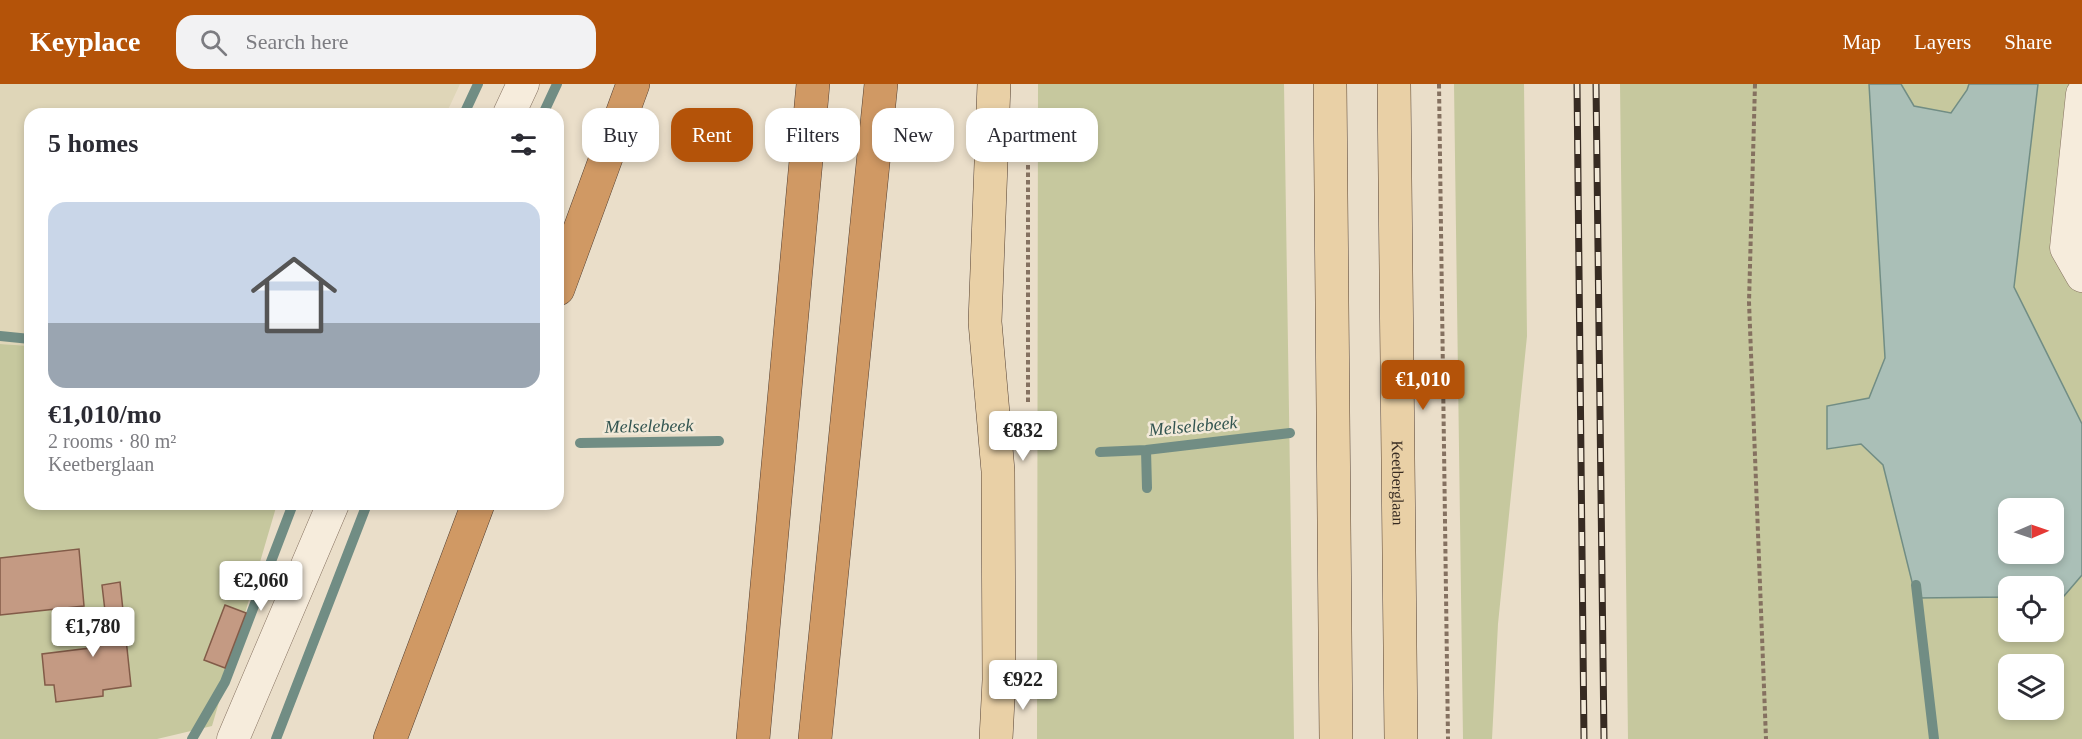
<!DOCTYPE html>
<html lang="en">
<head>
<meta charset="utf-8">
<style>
  :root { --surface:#fff; --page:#f2f2f3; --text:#2b2b33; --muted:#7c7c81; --line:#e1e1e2; --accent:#b45309 }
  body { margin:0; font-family:"Times New Roman",serif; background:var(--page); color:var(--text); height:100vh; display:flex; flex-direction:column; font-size:22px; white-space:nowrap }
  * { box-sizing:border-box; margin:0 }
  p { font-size:20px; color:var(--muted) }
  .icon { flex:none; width:33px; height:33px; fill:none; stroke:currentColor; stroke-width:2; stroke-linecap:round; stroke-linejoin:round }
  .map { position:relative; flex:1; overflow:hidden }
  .drawer { position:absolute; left:24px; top:24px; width:540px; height:402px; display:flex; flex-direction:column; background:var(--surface); border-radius:18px; box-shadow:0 3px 9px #0003 }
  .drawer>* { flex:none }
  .hud { position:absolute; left:582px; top:24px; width:570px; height:54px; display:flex; gap:12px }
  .needle { width:39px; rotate:88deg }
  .buttons { position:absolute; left:1998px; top:414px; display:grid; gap:12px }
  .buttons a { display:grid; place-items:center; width:66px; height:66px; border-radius:12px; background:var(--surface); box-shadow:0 3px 9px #0003; font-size:30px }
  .price { position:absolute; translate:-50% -51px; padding:0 14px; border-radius:6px; background:#fff; color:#222; font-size:20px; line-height:39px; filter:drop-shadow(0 2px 3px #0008) }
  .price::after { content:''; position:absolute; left:50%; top:36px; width:18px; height:14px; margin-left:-9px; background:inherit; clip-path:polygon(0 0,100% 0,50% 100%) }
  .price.current { background:var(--accent); color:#fff }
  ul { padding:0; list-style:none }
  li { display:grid; align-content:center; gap:12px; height:318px; padding:0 24px }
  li+li { border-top:2px solid var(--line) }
  li span { display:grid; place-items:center; height:186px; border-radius:18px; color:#555 }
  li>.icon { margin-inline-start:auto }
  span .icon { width:108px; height:108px; fill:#fffc; stroke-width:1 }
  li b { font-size:26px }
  h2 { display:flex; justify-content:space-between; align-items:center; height:72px; padding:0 24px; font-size:26px }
  .chip { padding:0 21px; border-radius:18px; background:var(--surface); box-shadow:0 3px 9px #0003; font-size:21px; line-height:54px }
  .chip.current { background:var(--accent); color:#fff }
  header { display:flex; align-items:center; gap:36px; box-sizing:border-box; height:84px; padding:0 30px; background:var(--accent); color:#fff }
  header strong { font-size:28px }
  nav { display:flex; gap:33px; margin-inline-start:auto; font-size:21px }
  .search { width:420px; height:54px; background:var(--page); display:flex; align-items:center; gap:15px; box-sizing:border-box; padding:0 21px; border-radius:18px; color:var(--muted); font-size:22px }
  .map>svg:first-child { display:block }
  .farmland { fill:#dfd6b8 }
  .green { fill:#c6c89e; fill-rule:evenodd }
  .water { fill:#aabfb7; stroke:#718d84; stroke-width:1.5; fill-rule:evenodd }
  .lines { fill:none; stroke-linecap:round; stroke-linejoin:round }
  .stream { stroke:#718d84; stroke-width:10 }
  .building { fill:#c49a83; stroke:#825b48; stroke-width:1.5 }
  .minor-casing { stroke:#857160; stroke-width:33 }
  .major-casing { stroke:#544033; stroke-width:34 }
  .highway-casing { stroke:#544033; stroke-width:34 }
  .path { stroke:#857160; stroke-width:4; stroke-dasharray:4.5 3; stroke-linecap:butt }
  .minor { stroke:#f6ecdc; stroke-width:32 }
  .major { stroke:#e9d0a6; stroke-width:33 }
  .highway { stroke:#d09964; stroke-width:33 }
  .rail-casing { stroke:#372b22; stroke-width:7 }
  .rail { stroke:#f2e9d8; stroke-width:4.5; stroke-dasharray:14; stroke-linecap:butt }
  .labels { text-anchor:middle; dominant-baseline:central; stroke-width:5; stroke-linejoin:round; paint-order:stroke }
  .street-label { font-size:16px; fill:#372b22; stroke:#f2e9d8 }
  .water-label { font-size:18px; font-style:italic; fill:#335551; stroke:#f2e9d8 }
</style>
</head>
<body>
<header>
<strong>Keyplace</strong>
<div class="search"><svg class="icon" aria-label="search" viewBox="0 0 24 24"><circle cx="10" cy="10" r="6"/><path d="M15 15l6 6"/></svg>Search here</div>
<nav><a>Map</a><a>Layers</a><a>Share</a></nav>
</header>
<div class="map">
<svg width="2082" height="655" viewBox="0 0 2082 655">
  <rect width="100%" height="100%" fill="#eadec9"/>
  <!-- farmland -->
  <path class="farmland" d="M0 0H460L446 30H30V262L0 260Z"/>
  <!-- green -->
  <path class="green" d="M1038 0H1284L1294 655H1037Z
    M1454 0H1524L1527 252 1498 540 1492 655H1463Z
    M1620 0H1869L1885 274 1869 314 1827 322V365L1861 360 1883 381 1916 514 2008 513V548H2054V512H2064L2082 491V655H1628ZM2008 580H2054V626H2008Z
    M1901 0H1969L1967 6 1951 29 1914 22Z
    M2038 0H2082V340L2014 203Z
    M0 260 30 262V420H277L212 642 157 655H0Z"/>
  <!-- water -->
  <path class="water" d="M1869 0H1901L1914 22 1951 29 1967 6 1969 0H2038L2014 203 2082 340V491L2064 512H2054V502H2008V513L1916 514 1883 381 1861 360 1827 365V322L1869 314 1885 274ZM2008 424H2054V470H2008Z"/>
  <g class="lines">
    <!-- stream -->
    <path class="stream" d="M464 30 478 0
      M543 30 557 0
      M0 252 30 255
      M580 359 719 357
      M1146 366 1147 404
      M1100 368 1146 366 1290 349
      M1916 501 1934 655
      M192 655 225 598 293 420
      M276 655 367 420"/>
  </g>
  <!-- building -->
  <path class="building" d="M71 420H110L72 423Z
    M79 465 84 522 0 531V474Z
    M120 498 131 602 103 606V612L56 618 54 601H45L42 570 98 563 95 545 107 544 102 501Z
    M225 521 246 529 225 584 204 576Z"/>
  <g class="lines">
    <defs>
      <path id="minor" d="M2082 10 2066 164 2082 192
        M509 30 523 0
        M233 655 333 420"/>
      <g id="major">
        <path d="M994 0 985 238 998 387 999 596 996 655"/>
        <path d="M1330 0 1336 655"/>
        <path id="s1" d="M1394 0 1401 655"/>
      </g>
      <path id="highway" d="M558 205 633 0
        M390 655 478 420
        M753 655 813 0
        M815 655 881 0"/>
    </defs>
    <!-- minor casing -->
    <use href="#minor" class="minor-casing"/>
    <!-- major casing -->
    <use href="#major" class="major-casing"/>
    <!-- highway casing -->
    <use href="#highway" class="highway-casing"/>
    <!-- path -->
    <path class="path" d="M1439 0 1448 655
      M1755 0 1749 218 1766 655
      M1028 318V44"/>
    <!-- minor -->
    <use href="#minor" class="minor"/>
    <!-- major -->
    <use href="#major" class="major"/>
    <!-- highway -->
    <use href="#highway" class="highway"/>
    <defs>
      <path id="rail" d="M1577 0 1584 655
        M1596 0 1604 655"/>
    </defs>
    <!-- rail casing -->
    <use href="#rail" class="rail-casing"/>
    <!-- rail -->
    <use href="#rail" class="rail"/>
  </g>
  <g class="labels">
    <!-- street labels -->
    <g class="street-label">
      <text stroke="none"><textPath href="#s1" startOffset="399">Keetberglaan</textPath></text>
    </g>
    <!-- water labels -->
    <g class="water-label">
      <text transform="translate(649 342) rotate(-1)">Melselebeek</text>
      <text transform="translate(1193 342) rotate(-5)">Melselebeek</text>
    </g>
  </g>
</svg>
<div class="buttons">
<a><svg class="needle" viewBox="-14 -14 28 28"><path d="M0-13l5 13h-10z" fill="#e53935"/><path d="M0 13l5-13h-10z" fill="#7c7c81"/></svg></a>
<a><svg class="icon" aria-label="locate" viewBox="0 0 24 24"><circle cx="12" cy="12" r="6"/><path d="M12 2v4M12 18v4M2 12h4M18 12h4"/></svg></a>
<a><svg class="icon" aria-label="layers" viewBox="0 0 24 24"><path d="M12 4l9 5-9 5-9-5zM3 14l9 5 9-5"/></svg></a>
</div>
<b class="price current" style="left:1423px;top:327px">€1,010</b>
<b class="price" style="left:1023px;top:378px">€832</b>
<b class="price" style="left:261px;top:528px">€2,060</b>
<b class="price" style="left:93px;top:574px">€1,780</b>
<b class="price" style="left:1023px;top:627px">€922</b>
<div class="hud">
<a class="chip">Buy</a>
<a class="chip current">Rent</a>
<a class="chip">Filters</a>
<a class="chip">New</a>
<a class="chip">Apartment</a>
</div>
<section class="drawer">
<h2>5 homes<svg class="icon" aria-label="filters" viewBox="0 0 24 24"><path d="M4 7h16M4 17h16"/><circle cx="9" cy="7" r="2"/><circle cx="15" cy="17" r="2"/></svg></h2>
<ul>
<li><span style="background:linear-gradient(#c9d6e8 65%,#9aa5b1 0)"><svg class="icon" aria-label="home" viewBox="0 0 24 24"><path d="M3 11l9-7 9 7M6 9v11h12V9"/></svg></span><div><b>€1,010/mo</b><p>2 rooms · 80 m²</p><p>Keetberglaan</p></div></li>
</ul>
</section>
</div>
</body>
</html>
